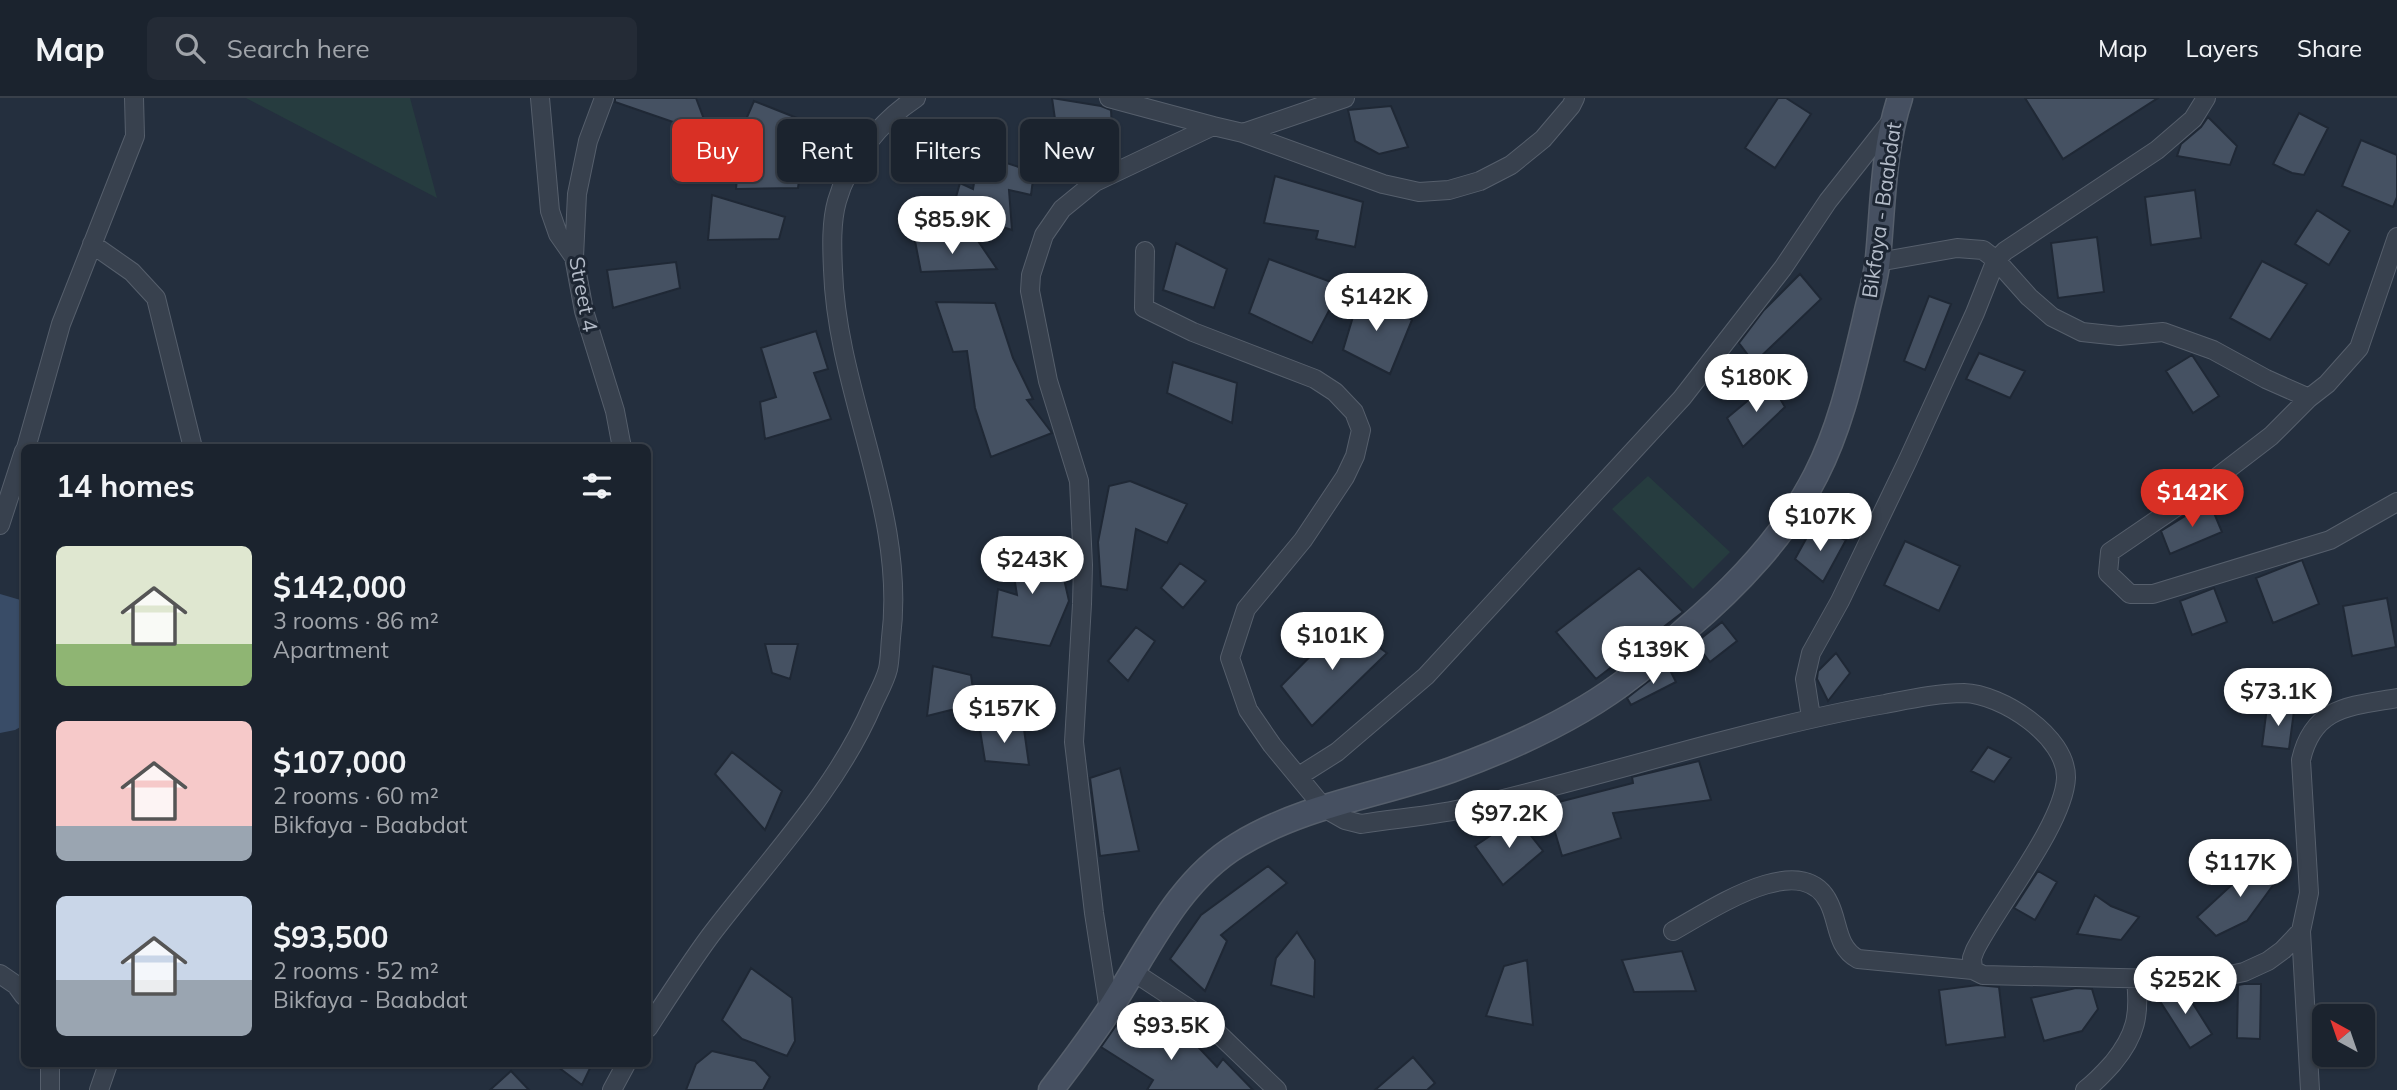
<!DOCTYPE html>
<html lang="en">
<head>
<meta charset="utf-8">
<style>
  :root { --surface:#1b232e; --page:#242b36; --text:#f1f3f6; --muted:#a0a4aa; --line:#39404a; --accent:#d93025 }
  body { margin:0; font-family:Mulish,sans-serif; background:var(--page); color:var(--text); height:100vh; display:flex; flex-direction:column; font-size:26px; white-space:nowrap }
  * { box-sizing:border-box; margin:0 }
  p { font-size:23px; color:var(--muted) }
  .icon { flex:none; width:38px; height:38px; fill:none; stroke:currentColor; stroke-width:2; stroke-linecap:round; stroke-linejoin:round }
  .map { position:relative; flex:1; overflow:hidden }
  .drawer { position:absolute; left:21px; top:346px; width:630px; height:623px; display:flex; flex-direction:column; background:var(--surface); border-radius:10px; box-shadow:0 2px 5px #0004,0 0 0 2px var(--line) }
  .drawer>* { flex:none }
  .top-card { position:absolute; left:672px; top:21px; width:665px; height:63px; display:flex; gap:14px }
  .needle { width:46px; rotate:320deg }
  .tools { position:absolute; left:2312px; top:906px; display:grid; gap:14px }
  .tools a { display:grid; place-items:center; width:63px; height:63px; border-radius:10px; background:var(--surface); box-shadow:0 2px 5px #0004,0 0 0 2px var(--line); font-size:35px }
  .price { position:absolute; translate:-50% -60px; padding:0 16px; border-radius:24px; background:#fff; color:#222; font-size:23px; line-height:46px; filter:drop-shadow(0 2px 4px #0008) }
  .price::after { content:''; position:absolute; left:50%; top:42px; width:21px; height:16px; margin-left:-10px; background:inherit; clip-path:polygon(0 0,100% 0,50% 100%) }
  .price.selected { background:var(--accent); color:#fff }
  ul { padding:0; list-style:none }
  li { display:flex; align-items:center; gap:21px; height:175px; padding:0 35px }
  li span { display:grid; place-items:center; flex:none; width:196px; height:140px; border-radius:10px; color:#555 }
  li>.icon { margin-inline-start:auto }
  span .icon { width:84px; height:84px; fill:#fffc; stroke-width:1 }
  li b { font-size:30px }
  h2 { display:flex; justify-content:space-between; align-items:center; height:84px; padding:0 35px; font-size:30px }
  .pill { padding:0 24px; border-radius:10px; background:var(--surface); box-shadow:0 2px 5px #0004,0 0 0 2px var(--line); font-size:24px; line-height:63px }
  .pill.selected { background:var(--accent); color:#fff }
  header { display:flex; align-items:center; gap:42px; box-sizing:border-box; height:98px; padding:0 35px; background:var(--surface); border-bottom:2px solid var(--line) }
  header strong { font-size:33px }
  nav { display:flex; gap:38px; margin-inline-start:auto; font-size:24px }
  .search { width:490px; height:63px; background:var(--page); display:flex; align-items:center; gap:18px; box-sizing:border-box; padding:0 24px; border-radius:10px; color:var(--muted); font-size:26px }
  .map>svg:first-child { display:block }
  .green { fill:#263c3f }
  .water { fill:#394c67 }
  .building { fill:#455162; stroke:#1f2835; stroke-width:2 }
  .lines { fill:none; stroke-linecap:round; stroke-linejoin:round }
  .minor-casing { stroke:#565f6c; stroke-width:20 }
  .secondary-casing { stroke:#565f6c; stroke-width:27 }
  .minor { stroke:#38414e; stroke-width:18 }
  .secondary { stroke:#465061; stroke-width:24 }
  .labels { text-anchor:middle; dominant-baseline:central; stroke-width:6; stroke-linejoin:round; paint-order:stroke }
  .street-label { font-size:21px; fill:#b4bcc9; stroke:#1d2633 }
</style>
</head>
<body>
<header>
<strong>Map</strong>
<div class="search"><svg class="icon" aria-label="search" viewBox="0 0 24 24"><circle cx="10" cy="10" r="6"/><path d="M15 15l6 6"/></svg>Search here</div>
<nav><a>Map</a><a>Layers</a><a>Share</a></nav>
</header>
<div class="map">
<svg width="2397" height="992" viewBox="0 0 2397 992">
  <rect width="100%" height="100%" fill="#242f3e"/>
  <!-- green -->
  <path class="green" d="M246 0H410L437 100Z
    M1648 378 1730 454 1693 491 1612 411Z"/>
  <!-- water -->
  <path class="water" d="M0 496 24 503V627L15 632 0 635Z"/>
  <!-- building -->
  <path class="building" d="M615 0H696L705 24H673L615 4Z
    M1052 0 1101 8 1111 12 1113 48 1058 42Z
    M1778 0H1786L1811 16 1775 70 1745 50Z
    M2025 0H2158L2063 61Z
    M754 3 807 24 798 90 736 91 741 33Z
    M1391 8 1408 49 1379 56 1355 43 1348 12Z
    M2299 15 2328 30 2304 77 2292 75 2273 66Z
    M2208 19 2237 48 2230 67 2177 58 2181 46 2201 29Z
    M2361 42 2397 57V99L2393 109 2342 88Z
    M979 56 1034 74 1031 97 1009 92 1012 132 952 113 960 85 973 91Z
    M1275 78 1363 104 1355 149 1316 141 1318 133 1264 125Z
    M2195 92 2201 140 2151 147 2145 99Z
    M712 97 785 119 779 141 708 142Z
    M2317 112 2350 133 2329 167 2295 146Z
    M2097 139 2104 194 2058 200 2051 145Z
    M915 143H978L997 171 921 174Z
    M1176 145 1227 171 1214 210 1163 192Z
    M1269 161 1342 188 1312 245 1249 215Z
    M2262 163 2307 186 2270 242 2230 220Z
    M676 164 680 190 613 210 607 172Z
    M1800 176 1821 201 1754 265 1739 245 1764 212Z
    M1361 192 1412 222 1390 276 1343 252Z
    M1929 198 1951 206 1925 272 1904 263Z
    M936 204 995 205 1013 260 1033 301 1027 302 1052 335 991 359 975 310 967 253 953 254Z
    M816 233 828 271 814 275 831 321 765 341 760 304 776 299 761 250Z
    M1979 255 2025 273 2010 300 1966 281Z
    M2192 257 2219 298 2193 315 2166 273Z
    M1173 264 1237 285 1232 325 1167 295Z
    M1770 284 1785 309 1743 349 1727 320Z
    M1130 383 1187 406 1167 445 1136 431 1127 492 1101 488 1098 444 1109 388Z
    M2209 403 2222 434 2170 456 2161 433Z
    M1812 430 1846 442 1823 484 1795 461Z
    M1008 440 1057 450 1069 503 1050 548 992 539 998 491 1017 497Z
    M1905 443 1960 468 1939 513 1884 487Z
    M2302 462 2319 506 2273 525 2256 480Z
    M1180 465 1206 483 1183 510 1161 490Z
    M1639 470 1683 514 1596 581 1556 534Z
    M2214 490 2227 524 2192 537 2180 503Z
    M2387 500 2396 549 2352 558 2343 508Z
    M1344 524 1387 555 1312 628 1281 588Z
    M1722 524 1737 543 1710 564 1695 545Z
    M1136 529 1155 543 1128 583 1108 563Z
    M765 546H798L790 581 772 575Z
    M1836 555 1850 575 1828 603 1817 581 1818 573Z
    M933 568 971 577 975 606 927 618Z
    M1668 568 1676 584 1631 607 1627 600Z
    M2267 609 2294 613 2289 651 2262 648Z
    M979 626 1024 631 1029 667 985 663Z
    M1988 649 2011 660 1994 684 1971 673Z
    M732 654 782 693 765 732 715 676Z
    M1699 663 1711 702 1613 715 1621 740 1562 758 1547 707 1633 685 1632 679Z
    M1120 670 1139 753 1100 758 1090 680Z
    M1517 720 1543 753 1503 787 1475 748Z
    M2262 759 2279 779 2247 823 2216 838 2197 819Z
    M1268 768 1287 785 1221 837 1227 843 1205 893 1170 861 1201 817Z
    M2038 773 2057 784 2035 822 2014 810Z
    M2095 797 2111 808 2139 819 2121 842 2077 836Z
    M1297 834 1315 862 1314 899 1271 887 1276 860Z
    M1682 853 1696 893 1634 894 1622 862Z
    M1527 862 1533 927 1486 918 1504 868Z
    M751 870 792 900 795 943 787 958 742 941 722 922Z
    M2244 886H2261L2260 941 2237 940 2238 887Z
    M1978 887 1999 889 2005 939 1946 947 1939 892Z
    M2076 890 2092 891 2098 911 2082 933 2044 943 2031 900Z
    M2164 892 2185 893 2212 936 2190 950 2156 897Z
    M1122 919 1173 951 1184 934 1217 969 1223 961 1253 992H1147L1153 982 1101 949Z
    M712 953 755 963 770 979 763 992H686L696 966Z
    M1413 959 1435 985 1427 992H1375Z
    M554 966H592L582 987Z
    M511 973 529 992H490Z"/>
  <g class="lines">
    <defs>
      <path id="minor" d="M540 0 550 113 558 136 574 159
        M604 0 588 43 577 96 574 159 584 213 615 313 622 350
        M1109 0 1213 28
        M1243 35 1345 0
        M92 146 132 174 156 200 193 350
        M1145 153 1144 210 1193 234 1315 281 1335 294 1354 314 1361 332 1355 358 1345 379 1303 442 1246 511 1230 560 1248 612 1272 647 1324 710 1345 722 1361 726C1397 720 1435 718 1470 709 1556 689 1641 664 1726 642 1779 628 1831 615 1885 606 1911 601 1938 595 1964 595 2001 596 2067 638 2066 680 2064 726 1997 808 1975 852L1972 860 1973 872 1983 877 2206 882 2244 874 2268 863 2283 852 2301 833 2309 795 2301 662C2313 608 2351 608 2397 600
        M1878 164 1957 150 1983 152 1996 162 2029 199 2052 219 2082 234 2119 238 2163 234 2213 252 2266 281 2309 300 2327 286 2359 250 2397 139
        M2309 300 2271 338 2198 394 2110 454 2108 475 2130 496H2153L2330 442 2397 404
        M26 350 61 226 135 38 134 0
        M0 427 24 353
        M1811 619 1805 581 1811 555 1840 503 1907 364 1975 215 1996 162 2005 153 2157 52 2193 21 2206 0
        M1299 678 1337 654 1426 578 1682 300 1783 170 1828 103 1892 22
        M1673 833C1708 814 1802 748 1829 805 1839 825 1836 849 1858 861L1973 872
        M2301 833 2310 992
        M1132 873 1199 917 1277 992
        M0 876 16 887 24 898
        M1109 912 1094 815 1074 644 1082 506 1083 467 1079 383 1048 283 1030 193 1031 177 1044 137 1062 111 1095 84 1213 28 1243 35 1383 86 1419 94 1449 92 1480 83 1511 67 1543 41 1571 8 1575 0
        M648 930C668 899 688 868 710 838 766 764 836 693 873 606 878 595 885 583 888 571 890 562 890 550 891 540 907 413 837 297 833 172 832 150 831 124 837 103 848 63 881 23 916 0
        M50 966V992
        M99 992 108 966
        M612 992 626 966
        M2085 992C2096 984 2104 975 2113 965 2136 937 2140 917 2136 882"/>
      <path id="secondary" d="M1051 992C1071 966 1091 939 1109 912 1147 854 1177 784 1238 747 1303 707 1381 697 1451 672 1514 649 1579 620 1632 578 1651 564 1668 547 1685 532 1737 488 1785 438 1816 377 1841 328 1852 276 1865 222 1869 202 1876 181 1878 160 1883 107 1883 51 1900 0"/>
    </defs>
    <!-- minor casing -->
    <use href="#minor" class="minor-casing"/>
    <!-- secondary casing -->
    <use href="#secondary" class="secondary-casing"/>
    <!-- minor -->
    <use href="#minor" class="minor"/>
    <!-- secondary -->
    <use href="#secondary" class="secondary"/>
  </g>
  <g class="labels">
    <!-- street labels -->
    <g class="street-label">
      <text transform="translate(1881 112) rotate(-82)">Bikfaya - Baabdat</text>
      <text transform="translate(584 196) rotate(79)">Street 4</text>
    </g>
  </g>
</svg>
<div class="tools">
<a><svg class="needle" viewBox="-14 -14 28 28"><path d="M0-13l5 13h-10z" fill="#e53935"/><path d="M0 13l5-13h-10z" fill="#a0a4aa"/></svg></a>
</div>
<b class="price" style="left:952px;top:158px">$85.9K</b>
<b class="price" style="left:1376px;top:235px">$142K</b>
<b class="price" style="left:1756px;top:316px">$180K</b>
<b class="price selected" style="left:2192px;top:431px">$142K</b>
<b class="price" style="left:1820px;top:455px">$107K</b>
<b class="price" style="left:1032px;top:498px">$243K</b>
<b class="price" style="left:1332px;top:574px">$101K</b>
<b class="price" style="left:1653px;top:588px">$139K</b>
<b class="price" style="left:2278px;top:630px">$73.1K</b>
<b class="price" style="left:1004px;top:647px">$157K</b>
<b class="price" style="left:1509px;top:752px">$97.2K</b>
<b class="price" style="left:2240px;top:801px">$117K</b>
<b class="price" style="left:2185px;top:918px">$252K</b>
<b class="price" style="left:1171px;top:964px">$93.5K</b>
<div class="top-card">
<a class="pill selected">Buy</a>
<a class="pill">Rent</a>
<a class="pill">Filters</a>
<a class="pill">New</a>
</div>
<section class="drawer">
<h2>14 homes<svg class="icon" aria-label="filters" viewBox="0 0 24 24"><path d="M4 7h16M4 17h16"/><circle cx="9" cy="7" r="2"/><circle cx="15" cy="17" r="2"/></svg></h2>
<ul>
<li><span style="background:linear-gradient(#dfe7d0 70%,#8fb573 0)"><svg class="icon" aria-label="home" viewBox="0 0 24 24"><path d="M3 11l9-7 9 7M6 9v11h12V9"/></svg></span><div><b>$142,000</b><p>3 rooms · 86 m²</p><p>Apartment</p></div></li>
<li><span style="background:linear-gradient(#f6c9c9 75%,#9aa5b1 0)"><svg class="icon" aria-label="home" viewBox="0 0 24 24"><path d="M3 11l9-7 9 7M6 9v11h12V9"/></svg></span><div><b>$107,000</b><p>2 rooms · 60 m²</p><p>Bikfaya - Baabdat</p></div></li>
<li><span style="background:linear-gradient(#c9d6e8 60%,#9aa5b1 0)"><svg class="icon" aria-label="home" viewBox="0 0 24 24"><path d="M3 11l9-7 9 7M6 9v11h12V9"/></svg></span><div><b>$93,500</b><p>2 rooms · 52 m²</p><p>Bikfaya - Baabdat</p></div></li>
</ul>
</section>
</div>
</body>
</html>
